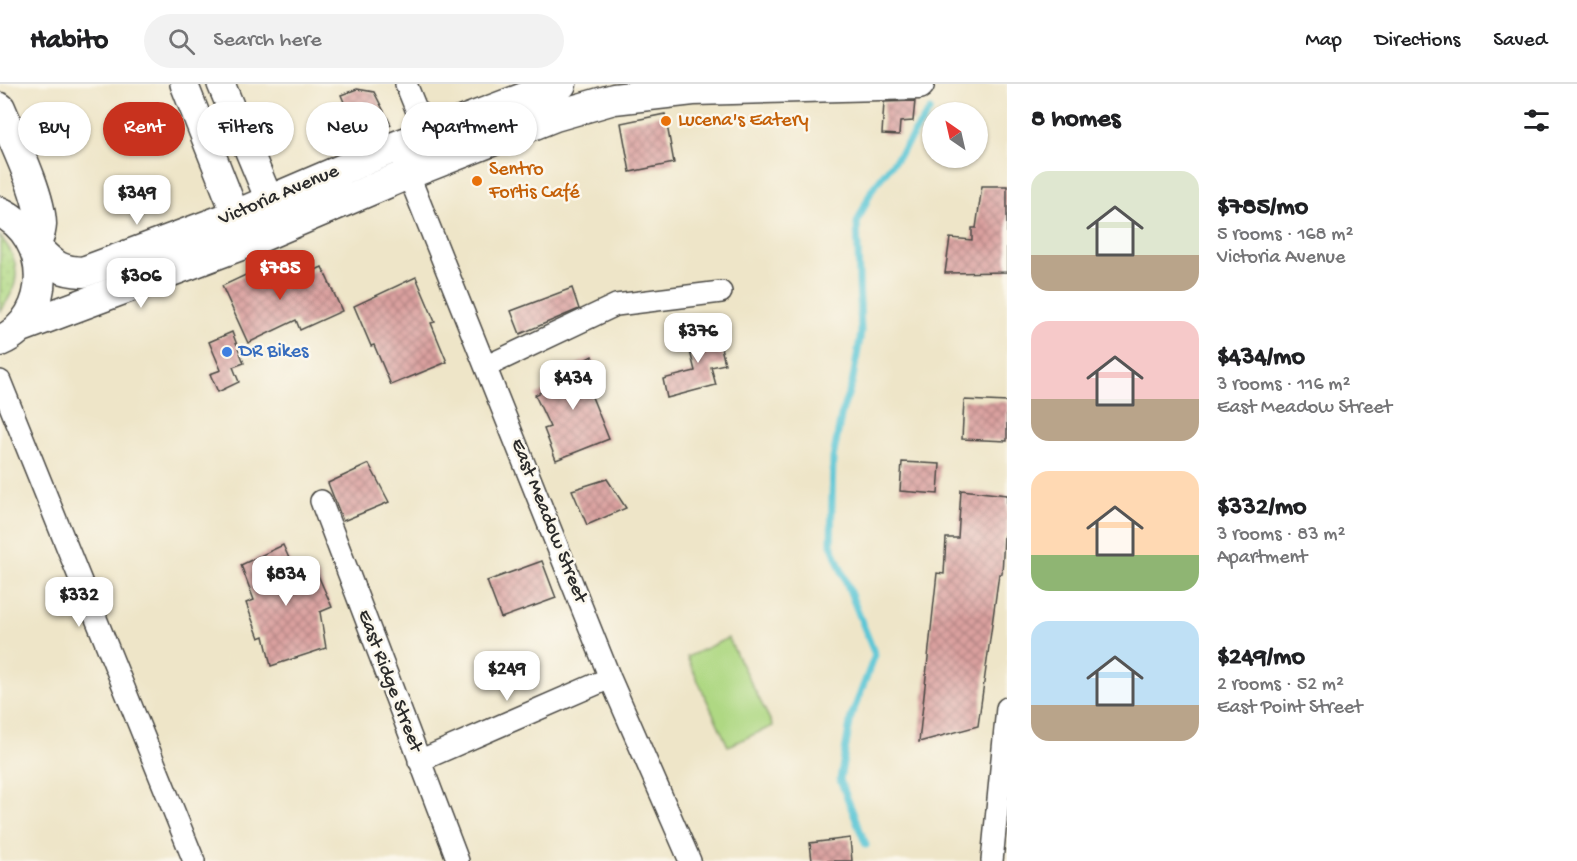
<!DOCTYPE html>
<html lang="en">
<head>
<meta charset="utf-8">
<style>
  :root { --surface:#fff; --page:#f2f2f2; --text:#202124; --muted:#757577; --line:#e0e0e0; --accent:#c8321e }
  body { margin:0; font-family:"Gochi Hand",sans-serif; background:var(--page); color:var(--text); height:100vh; display:flex; flex-direction:column; font-size:22px; white-space:nowrap }
  * { box-sizing:border-box; margin:0 }
  p { font-size:20px; color:var(--muted) }
  .icon { flex:none; width:33px; height:33px; fill:none; stroke:currentColor; stroke-width:2; stroke-linecap:round; stroke-linejoin:round }
  .map { position:relative; flex:1; overflow:hidden }
  .side { display:flex; flex-direction:column; background:var(--surface); width:570px }
  .side>* { flex:none }
  .guide { position:absolute; left:18px; top:18px; width:570px; height:54px; display:flex; gap:12px }
  .needle { width:39px; rotate:326deg }
  .buttons { position:absolute; left:922px; top:18px; display:grid; gap:12px }
  .buttons a { display:grid; place-items:center; width:66px; height:66px; border-radius:50%; background:var(--surface); box-shadow:0 2px 4px #0004; font-size:30px }
  .price { position:absolute; translate:-50% -51px; padding:0 14px; border-radius:12px; background:#fff; color:#222; font-size:20px; line-height:39px; filter:drop-shadow(0 2px 3px #0008) }
  .price::after { content:''; position:absolute; left:50%; top:36px; width:18px; height:14px; margin-left:-9px; background:inherit; clip-path:polygon(0 0,100% 0,50% 100%) }
  .price.active { background:var(--accent); color:#fff }
  ul { padding:0; list-style:none }
  li { display:flex; align-items:center; gap:18px; height:150px; padding:0 24px }
  li span { display:grid; place-items:center; flex:none; width:168px; height:120px; border-radius:18px; color:#555 }
  li>.icon { margin-inline-start:auto }
  span .icon { width:72px; height:72px; fill:#fffc; stroke-width:1 }
  li b { font-size:26px }
  h2 { display:flex; justify-content:space-between; align-items:center; height:72px; padding:0 24px; font-size:26px }
  .chip { padding:0 21px; border-radius:27px; background:var(--surface); box-shadow:0 2px 4px #0004; font-size:21px; line-height:54px }
  .chip.active { background:var(--accent); color:#fff }
  header { display:flex; align-items:center; gap:36px; box-sizing:border-box; height:84px; padding:0 30px; background:var(--surface); border-bottom:2px solid var(--line) }
  header strong { font-size:28px }
  nav { display:flex; gap:33px; margin-inline-start:auto; font-size:21px }
  .search { width:420px; height:54px; background:var(--page); display:flex; align-items:center; gap:15px; box-sizing:border-box; padding:0 21px; border-radius:33px; color:var(--muted); font-size:22px }
  main { display:flex; flex:1; min-height:0 }
  .map>svg:first-child { display:block }
  .grass { fill:url(#grass-dots); stroke:#6d8257; stroke-width:1.5 }
  .garden { fill:#afd883; stroke:#6d8257; stroke-width:1.5 }
  .lines { fill:none; stroke-linecap:round; stroke-linejoin:round }
  .stream { stroke:#5bc6d5; stroke-width:7 }
  .building { fill:url(#building-cross-hatch) }
  .minor-casing { stroke:#484743; stroke-width:24 }
  .tertiary-casing { stroke:#484743; stroke-width:30 }
  .secondary-casing { stroke:#484743; stroke-width:33 }
  .minor { stroke:#fff; stroke-width:21 }
  .tertiary { stroke:#fff; stroke-width:27 }
  .secondary { stroke:#fff; stroke-width:30 }
  .food-dot { fill:#e8710a; stroke:#fbf7ec; stroke-width:2 }
  .shop-dot { fill:#3f7fe0; stroke:#fbf7ec; stroke-width:2 }
  .labels { text-anchor:middle; dominant-baseline:central; stroke-width:5; stroke-linejoin:round; paint-order:stroke }
  .food-label { font-size:20px; fill:#c56008; stroke:#fbf7ec; text-anchor:start }
  .street-label { font-size:20px; fill:#2b2b2b; stroke:#fbf7ec }
  .shop-label { font-size:20px; fill:#366cbe; stroke:#fbf7ec; text-anchor:start }
</style>
</head>
<body>
<header>
<strong>Habito</strong>
<div class="search"><svg class="icon" aria-label="search" viewBox="0 0 24 24"><circle cx="10" cy="10" r="6"/><path d="M15 15l6 6"/></svg>Search here</div>
<nav><a>Map</a><a>Directions</a><a>Saved</a></nav>
</header>
<main>
<div class="map">
<svg width="1007" height="777" viewBox="0 0 1007 777">
  <defs>
    <pattern id="grass-dots" width="8" height="8" patternUnits="userSpaceOnUse" patternTransform="scale(1.5)"><rect width="8" height="8" fill="#afd883"/><path d="M2 2h.1M6 6h.1" fill="none" stroke="#97ba71" stroke-width="1.8" stroke-linecap="round"/></pattern>
    <pattern id="building-cross-hatch" width="8" height="8" patternUnits="userSpaceOnUse" patternTransform="scale(1.5)"><rect width="8" height="8" fill="#daa09f"/><path d="M0 0l8 8M0 8l8-8" fill="none" stroke="#b18382"/></pattern>
  </defs>
  <rect width="100%" height="100%" fill="#fbf7ec"/>
  <filter id="ink" filterUnits="userSpaceOnUse"><feTurbulence type="fractalNoise" baseFrequency=".0167" numOctaves="2"/><feDisplacementMap in="SourceGraphic" scale="12" xChannelSelector="R" yChannelSelector="G"/><feConvolveMatrix kernelMatrix="1 2 1 2 8 2 1 2 1" color-interpolation-filters="sRGB"/></filter>
  <filter id="wash" filterUnits="userSpaceOnUse"><feTurbulence type="fractalNoise" baseFrequency=".008" numOctaves="4" result="noise"/><feDisplacementMap in="SourceGraphic" scale="24" xChannelSelector="R" yChannelSelector="G"/><feGaussianBlur stdDeviation="1.35" result="paint"/><feColorMatrix in="noise" values="0 0 0 0 0 0 0 0 0 0 0 0 0 0 0 0 0 1.4 0 .05"/><feComposite in="paint" operator="in"/></filter>
  <g filter="url(#wash)">
    <rect width="100%" height="100%" fill="#eee5c8"/>
    <!-- grass -->
    <path class="grass" d="M0 152C22 178 21 201 0 227Z"/>
    <!-- garden -->
    <path class="garden" d="M728 554 773 642 728 662 687 573Z"/>
    <g class="lines">
      <!-- stream -->
      <path class="stream" d="M866 761 840 696 851 633 875 571 831 460 833 374 842 327 852 300 861 249 857 139 872 105 900 70 930 26"/>
    </g>
    <g id="blocks">
      <!-- building -->
      <path class="building" d="M357 5 374 8 391 41 361 58 341 11Z
        M915 17 913 37 900 38 899 51 882 50 884 18Z
        M665 30 674 79 630 88 621 39Z
        M982 102H1007V188L945 189 950 154 972 156V144H976Z
        M269 180 280 202 322 183 342 227 300 246 296 236 248 259 222 202Z
        M416 193 435 238 431 239 447 278 391 301 374 261 371 262 354 222Z
        M572 204 579 225 520 250 511 227Z
        M716 243 725 280 711 283 716 301 667 314 663 295 695 287 686 251Z
        M232 248 244 279 233 283 239 298 218 308 210 290 221 286 209 258Z
        M592 272 601 294 588 303 609 355 556 376 544 345 550 343 535 311 563 297 559 290Z
        M964 316 1007 318V357L962 355Z
        M902 378 940 380 938 410 900 407Z
        M369 380 389 418 343 437 328 399Z
        M607 395 626 424 587 441 572 406Z
        M961 406 1007 411V452H1004L1002 490H999L978 642 919 658 937 489 944 490 946 454H958Z
        M283 461 299 496 317 489 332 523 320 528 326 564 271 582 264 552 259 554 246 519 254 516 241 481Z
        M542 477 556 514 501 534 487 497Z
        M850 754 852 777H812L810 759Z"/>
    </g>
  </g>
  <g filter="url(#ink)">
    <use href="#blocks" fill-opacity="0" stroke="#484743" stroke-width="1.5"/>
    <g class="lines">
      <defs>
        <path id="minor" d="M406 0 431 62
          M403 77 610 594 690 777
          M487 282 616 221 721 208
          M0 297 194 777
          M321 417 458 777
          M419 677 610 594
          M992 777 1007 624"/>
        <path id="tertiary" d="M184 0 244 152
          M221 0 278 137"/>
        <path id="secondary" d="M0 24C12 53 40 109 41 140 41 148 38 155 35 163 53 180 57 187 83 188L236 131 397 62 561 0
          M0 128C52 152 54 233 0 257
          M19 244 246 159 408 90 555 32 614 15 693 6 919 0"/>
      </defs>
      <!-- minor casing -->
      <use href="#minor" class="minor-casing"/>
      <!-- tertiary casing -->
      <use href="#tertiary" class="tertiary-casing"/>
      <!-- secondary casing -->
      <use href="#secondary" class="secondary-casing"/>
      <!-- minor -->
      <use href="#minor" class="minor"/>
      <!-- tertiary -->
      <use href="#tertiary" class="tertiary"/>
      <!-- secondary -->
      <use href="#secondary" class="secondary"/>
    </g>
  </g>
  <!-- markers -->
  <g class="food-dot">
    <circle cx="666" cy="37" r="6"/>
    <circle cx="477" cy="97" r="6"/>
  </g>
  <circle class="shop-dot" cx="227" cy="268" r="6"/>
  <g class="labels">
    <!-- food labels -->
    <g class="food-label">
      <text x="678" y="37">Lucena's Eatery</text>
      <text x="489" y="86">Sentro<tspan x="489" dy="23">Fortis Café</tspan></text>
    </g>
    <!-- street labels -->
    <g class="street-label">
      <text transform="translate(279 112) rotate(-23)">Victoria Avenue</text>
      <text transform="translate(548 437) rotate(68)">East Meadow Street</text>
      <text transform="translate(389 597) rotate(69)">East Ridge Street</text>
    </g>
    <!-- shop labels -->
    <g class="shop-label">
      <text x="239" y="268">DR Bikes</text>
    </g>
  </g>
</svg>
<div class="buttons">
<a><svg class="needle" viewBox="-14 -14 28 28"><path d="M0-13l5 13h-10z" fill="#e53935"/><path d="M0 13l5-13h-10z" fill="#757577"/></svg></a>
</div>
<b class="price" style="left:137px;top:142px">$349</b>
<b class="price active" style="left:280px;top:217px">$785</b>
<b class="price" style="left:141px;top:225px">$306</b>
<b class="price" style="left:698px;top:280px">$376</b>
<b class="price" style="left:573px;top:327px">$434</b>
<b class="price" style="left:286px;top:523px">$834</b>
<b class="price" style="left:79px;top:544px">$332</b>
<b class="price" style="left:507px;top:618px">$249</b>
<div class="guide">
<a class="chip">Buy</a>
<a class="chip active">Rent</a>
<a class="chip">Filters</a>
<a class="chip">New</a>
<a class="chip">Apartment</a>
</div>
</div>
<section class="side">
<h2>8 homes<svg class="icon" aria-label="filters" viewBox="0 0 24 24"><path d="M4 7h16M4 17h16"/><circle cx="9" cy="7" r="2"/><circle cx="15" cy="17" r="2"/></svg></h2>
<ul>
<li><span style="background:linear-gradient(#dfe7d0 70%,#b9a48a 0)"><svg class="icon" aria-label="home" viewBox="0 0 24 24"><path d="M3 11l9-7 9 7M6 9v11h12V9"/></svg></span><div><b>$785/mo</b><p>5 rooms · 168 m²</p><p>Victoria Avenue</p></div></li>
<li><span style="background:linear-gradient(#f6c9c9 65%,#b9a48a 0)"><svg class="icon" aria-label="home" viewBox="0 0 24 24"><path d="M3 11l9-7 9 7M6 9v11h12V9"/></svg></span><div><b>$434/mo</b><p>3 rooms · 116 m²</p><p>East Meadow Street</p></div></li>
<li><span style="background:linear-gradient(#ffd9b3 70%,#8fb573 0)"><svg class="icon" aria-label="home" viewBox="0 0 24 24"><path d="M3 11l9-7 9 7M6 9v11h12V9"/></svg></span><div><b>$332/mo</b><p>3 rooms · 83 m²</p><p>Apartment</p></div></li>
<li><span style="background:linear-gradient(#bfe0f5 70%,#b9a48a 0)"><svg class="icon" aria-label="home" viewBox="0 0 24 24"><path d="M3 11l9-7 9 7M6 9v11h12V9"/></svg></span><div><b>$249/mo</b><p>2 rooms · 52 m²</p><p>East Point Street</p></div></li>
</ul>
</section>
</main>
</body>
</html>
